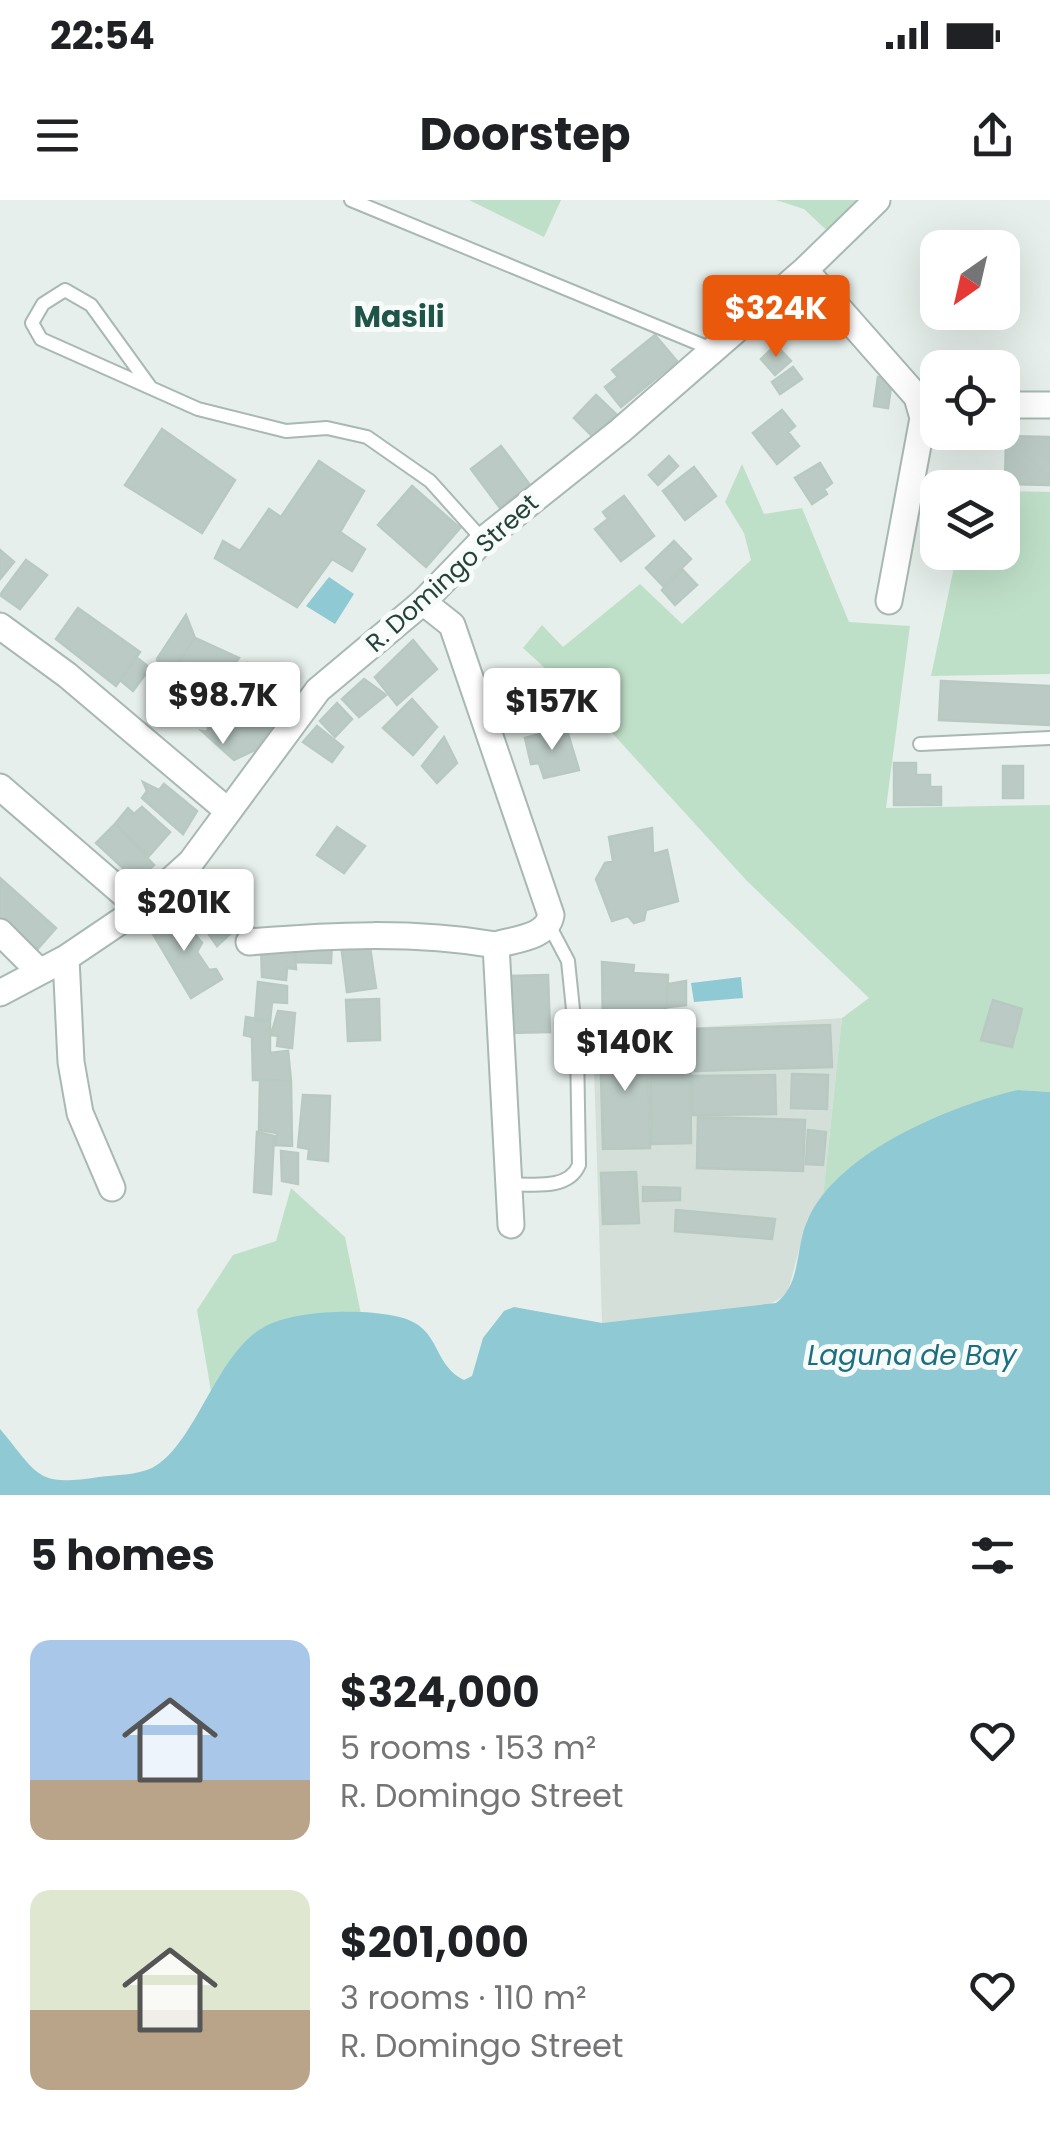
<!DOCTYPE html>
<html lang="en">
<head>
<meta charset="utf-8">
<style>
  :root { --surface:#fff; --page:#f6f6f6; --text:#202124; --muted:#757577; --accent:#ea580c }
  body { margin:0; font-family:Poppins,sans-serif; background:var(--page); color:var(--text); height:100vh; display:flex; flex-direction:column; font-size:38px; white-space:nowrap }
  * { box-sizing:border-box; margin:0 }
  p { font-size:32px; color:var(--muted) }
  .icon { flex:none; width:55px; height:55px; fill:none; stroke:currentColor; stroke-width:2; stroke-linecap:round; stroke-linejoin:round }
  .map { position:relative; height:1295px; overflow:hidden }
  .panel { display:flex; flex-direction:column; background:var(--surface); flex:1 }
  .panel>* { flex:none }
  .needle { width:65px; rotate:214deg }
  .buttons { position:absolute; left:920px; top:30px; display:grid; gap:20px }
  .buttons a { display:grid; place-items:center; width:100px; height:100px; border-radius:20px; background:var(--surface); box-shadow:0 10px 40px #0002; font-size:50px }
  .price { position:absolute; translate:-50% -85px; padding:0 22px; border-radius:10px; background:#fff; color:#222; font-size:32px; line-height:65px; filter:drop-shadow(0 2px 5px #0008) }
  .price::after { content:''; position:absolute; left:50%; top:60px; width:30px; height:22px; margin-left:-15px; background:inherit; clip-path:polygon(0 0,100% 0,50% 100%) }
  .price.active { background:var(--accent); color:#fff }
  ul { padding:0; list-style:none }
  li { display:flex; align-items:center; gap:30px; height:250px; padding:0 30px }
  li span { display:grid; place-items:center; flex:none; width:280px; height:200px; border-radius:20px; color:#555 }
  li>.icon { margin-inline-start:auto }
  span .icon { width:120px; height:120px; fill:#fffc; stroke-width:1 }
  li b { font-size:42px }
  h2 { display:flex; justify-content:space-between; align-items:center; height:120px; padding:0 30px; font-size:42px }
  .status { display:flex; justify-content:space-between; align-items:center; height:70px; padding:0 50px; background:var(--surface); direction:ltr }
  .status svg { height:28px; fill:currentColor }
  header { display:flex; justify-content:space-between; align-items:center; height:130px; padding:0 30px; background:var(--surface); font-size:45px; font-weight:700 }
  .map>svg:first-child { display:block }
  .built { fill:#d4dfda }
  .green { fill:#bfe0c8 }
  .water { fill:#8ec9d4 }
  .building { fill:#bbcac4; stroke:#b8c9c2; stroke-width:2.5 }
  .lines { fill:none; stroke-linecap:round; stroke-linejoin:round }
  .service-casing { stroke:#a8b8b2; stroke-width:16 }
  .minor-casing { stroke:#a8b8b2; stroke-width:29 }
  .service { stroke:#fff; stroke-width:12 }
  .minor { stroke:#fff; stroke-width:25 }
  .labels { text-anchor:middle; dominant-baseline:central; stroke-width:10; stroke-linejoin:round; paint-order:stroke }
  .street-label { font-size:25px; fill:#24423a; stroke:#f7fbf9 }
  .water-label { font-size:28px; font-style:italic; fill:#1c6f80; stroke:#f7fbf9 }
  .quarter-label { font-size:30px; font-weight:bold; fill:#1f5548; stroke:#f7fbf9 }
</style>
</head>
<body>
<div class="status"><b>22:54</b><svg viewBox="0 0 49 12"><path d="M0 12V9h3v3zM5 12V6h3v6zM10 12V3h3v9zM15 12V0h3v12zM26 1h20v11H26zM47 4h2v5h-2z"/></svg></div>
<header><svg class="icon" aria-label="menu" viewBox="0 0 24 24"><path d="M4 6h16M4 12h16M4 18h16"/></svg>Doorstep<svg class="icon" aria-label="share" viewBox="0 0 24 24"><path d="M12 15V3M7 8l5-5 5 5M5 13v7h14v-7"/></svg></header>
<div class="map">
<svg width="1050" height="1295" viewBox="0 0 1050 1295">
  <rect width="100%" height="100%" fill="#e6efeb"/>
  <!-- built -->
  <path class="built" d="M842 818 823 996 807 1020 787 1095 764 1107 602 1123 593 834Z"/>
  <!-- green -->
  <path class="green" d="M469 0H561L544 37Z
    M776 0H877L837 40 804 9Z
    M742 264 764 314 802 308 849 422 910 426 886 608 1050 605V892L1018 890 848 970 823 996 842 818 869 798 747 681 593 512 523 448 542 425 563 447 640 384 682 424 751 360 744 333 725 302Z
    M1003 291 1050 292V474L931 476 957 353 1002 352Z
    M291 988 345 1037 361 1114C279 1119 258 1118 211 1191L197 1110 233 1055 276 1041Z"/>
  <!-- water -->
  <path class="water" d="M329 377 354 394 335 424 306 406Z
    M741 777 743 798 694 802 691 783Z
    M1018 890 1050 892V1295H0V1229C39 1275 35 1287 99 1277 115 1275 137 1275 152 1268 197 1244 216 1151 266 1126 298 1110 360 1109 395 1116 443 1125 430 1163 464 1180L472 1176 483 1138 504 1111 514 1107 602 1123 776 1103C802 1084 795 1046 808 1019 839 951 950 906 1018 890Z"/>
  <!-- building -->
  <path class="building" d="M655 135 677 161 621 207 605 187 618 177 612 170Z
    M776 145 791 161 775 175 761 159Z
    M793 167 802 179 780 194 772 182Z
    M878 177 892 179 888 208 874 206Z
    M596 195 616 214 593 237 574 218Z
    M782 210 795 226 788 232 799 246 777 264 753 233Z
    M162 229 235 280 202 333 125 285Z
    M1006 236 1050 237V285L1005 284Z
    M501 246 530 285 500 308 471 269Z
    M669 256 678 266 658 285 649 275Z
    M319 261 364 291 340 332 365 349 352 371 332 359 297 407 215 358 223 341 240 351 269 309 281 317Z
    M820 263 832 283 824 289 827 294 812 304 795 278Z
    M694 267 716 296 685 320 663 291Z
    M412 286 460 328 426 367 378 325Z
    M624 296 654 336 621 361 595 329 608 319 603 312Z
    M674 341 691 359 663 386 646 368Z
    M0 350 14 362 0 379Z
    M26 360 47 375 20 409 0 395Z
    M683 370 697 385 675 405 662 390Z
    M78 408 140 452 116 486 56 439Z
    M186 415 195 438 165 483 157 459Z
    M195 438 239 458 205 504 165 483Z
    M413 440 437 469 397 505 375 477Z
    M136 457 150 468 133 491 120 480Z
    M247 463 296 492 255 550 240 557 207 532 211 516Z
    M364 479 386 495 359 517 342 499Z
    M941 481 1050 486V525L939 520Z
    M412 499 437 527 413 555 383 528Z
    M337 503 352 519 335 537 320 521Z
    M317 526 343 547 332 562 303 542Z
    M566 527 579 570 544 578 539 563 531 564 525 538Z
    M202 531 207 532 240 557 234 560Z
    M444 537 457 563 437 583 422 566Z
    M894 563H916V575H930V587H941V605H894Z
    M1003 566H1023V598H1003Z
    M143 582 159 590 164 584 197 611 183 634 142 598 147 591Z
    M142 607 170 632 149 656 115 624 128 608 134 614Z
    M115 624 154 665 137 681 96 643Z
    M337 627 365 646 344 673 317 655Z
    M652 628 653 654 667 650 678 701 646 710 644 720 634 723 628 716 612 721 596 679 605 663 613 661 609 637Z
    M0 678 56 728 34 753 0 723Z
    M213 691 218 698 224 694 245 720 217 746 192 710Z
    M174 709 202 743 197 752 209 770 216 769 222 779 191 798 150 729Z
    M369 740 376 788 347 792 341 744Z
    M332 741 331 763 296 762 294 743Z
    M294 743 296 769 287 768 286 780 262 777 261 746Z
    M602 762 634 765 633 773 668 775 666 815 646 812 644 830 603 833Z
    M548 775 550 832 508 833 507 776Z
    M686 781V805L667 807 668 784Z
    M258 782 287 786V803L272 802 270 821H255Z
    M379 799 380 840 348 841 346 800Z
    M993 800 1022 809 1012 847 981 840Z
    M278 811 295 813 292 848 277 846 278 836 271 835Z
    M246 817 270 821V853L288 851 291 881 253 880 252 837 244 835Z
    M830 825 832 867 695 871 694 829Z
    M647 839 650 948 603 949 600 840Z
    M650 840H690L691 943 652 944Z
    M792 874 828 875 827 909 791 908Z
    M775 875 776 914 693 915 692 876Z
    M260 880 291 881 292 946 275 945 277 933 259 930Z
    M303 895 330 896 328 961 308 959 309 949 298 947Z
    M698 917 805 920 803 971 697 968Z
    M808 930 826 932 823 965 806 964Z
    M257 932 274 936 271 994 254 992Z
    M281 951 298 953V984L282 981Z
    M636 972 639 1023 603 1024 601 973Z
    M643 987 680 988V1000L643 1001Z
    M676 1010 775 1019 772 1039 675 1031Z"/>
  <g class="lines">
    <defs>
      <path id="service" d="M351 0 714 150
        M151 188 91 105 65 90 43 104 32 123 41 139 198 209 286 231 327 228 367 237 430 281 483 340
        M920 544 1050 538
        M507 984C531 984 568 991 579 965L577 848 568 761 549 725"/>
      <path id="minor" d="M805 70 917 197 923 218 889 401
        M1002 205H1050
        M423 402 452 425 551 715C547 738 515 739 496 745L511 1025
        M0 426 67 475 228 611
        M0 587 140 708
        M0 732 38 770
        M249 742C331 735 414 731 496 745
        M66 758 71 862 80 913 112 988
        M0 793 66 758 140 708 191 662 318 490 423 402 483 340 620 231 805 70 877 0"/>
    </defs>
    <!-- service casing -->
    <use href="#service" class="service-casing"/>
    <!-- minor casing -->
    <use href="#minor" class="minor-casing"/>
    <!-- service -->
    <use href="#service" class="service"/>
    <!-- minor -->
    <use href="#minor" class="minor"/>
  </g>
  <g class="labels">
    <!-- street labels -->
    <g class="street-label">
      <text transform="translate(452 373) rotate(-42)">R. Domingo Street</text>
    </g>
    <!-- water labels -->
    <g class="water-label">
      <text x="912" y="1155">Laguna de Bay</text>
    </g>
    <!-- quarter labels -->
    <g class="quarter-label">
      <text x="399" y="116">Masili</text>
    </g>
  </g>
</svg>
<div class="buttons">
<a><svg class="needle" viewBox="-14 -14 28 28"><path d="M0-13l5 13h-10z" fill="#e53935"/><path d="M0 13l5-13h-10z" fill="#757577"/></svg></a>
<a><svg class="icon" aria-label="locate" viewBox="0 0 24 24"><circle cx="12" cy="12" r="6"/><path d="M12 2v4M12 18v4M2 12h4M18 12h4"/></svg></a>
<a><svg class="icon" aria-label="layers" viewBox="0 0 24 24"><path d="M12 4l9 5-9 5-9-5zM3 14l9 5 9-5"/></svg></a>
</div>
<b class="price active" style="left:776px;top:160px">$324K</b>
<b class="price" style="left:223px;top:547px">$98.7K</b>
<b class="price" style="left:552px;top:553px">$157K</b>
<b class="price" style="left:184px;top:754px">$201K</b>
<b class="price" style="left:625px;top:894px">$140K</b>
</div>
<section class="panel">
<h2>5 homes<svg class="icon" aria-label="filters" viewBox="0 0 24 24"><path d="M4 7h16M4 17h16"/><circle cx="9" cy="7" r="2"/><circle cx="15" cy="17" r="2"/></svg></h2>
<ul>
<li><span style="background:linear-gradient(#a9c7e8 70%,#b9a48a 0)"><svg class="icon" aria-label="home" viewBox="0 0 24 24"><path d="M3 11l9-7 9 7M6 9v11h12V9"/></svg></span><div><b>$324,000</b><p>5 rooms · 153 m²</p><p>R. Domingo Street</p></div><svg class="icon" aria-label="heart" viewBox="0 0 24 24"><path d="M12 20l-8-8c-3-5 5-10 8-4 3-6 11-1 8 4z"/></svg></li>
<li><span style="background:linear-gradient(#dfe7d0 60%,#b9a48a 0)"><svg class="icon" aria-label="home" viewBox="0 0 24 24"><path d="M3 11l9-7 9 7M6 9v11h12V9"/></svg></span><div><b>$201,000</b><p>3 rooms · 110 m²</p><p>R. Domingo Street</p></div><svg class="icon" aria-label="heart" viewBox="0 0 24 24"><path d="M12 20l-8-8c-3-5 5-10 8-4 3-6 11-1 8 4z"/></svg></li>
</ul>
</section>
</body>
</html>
